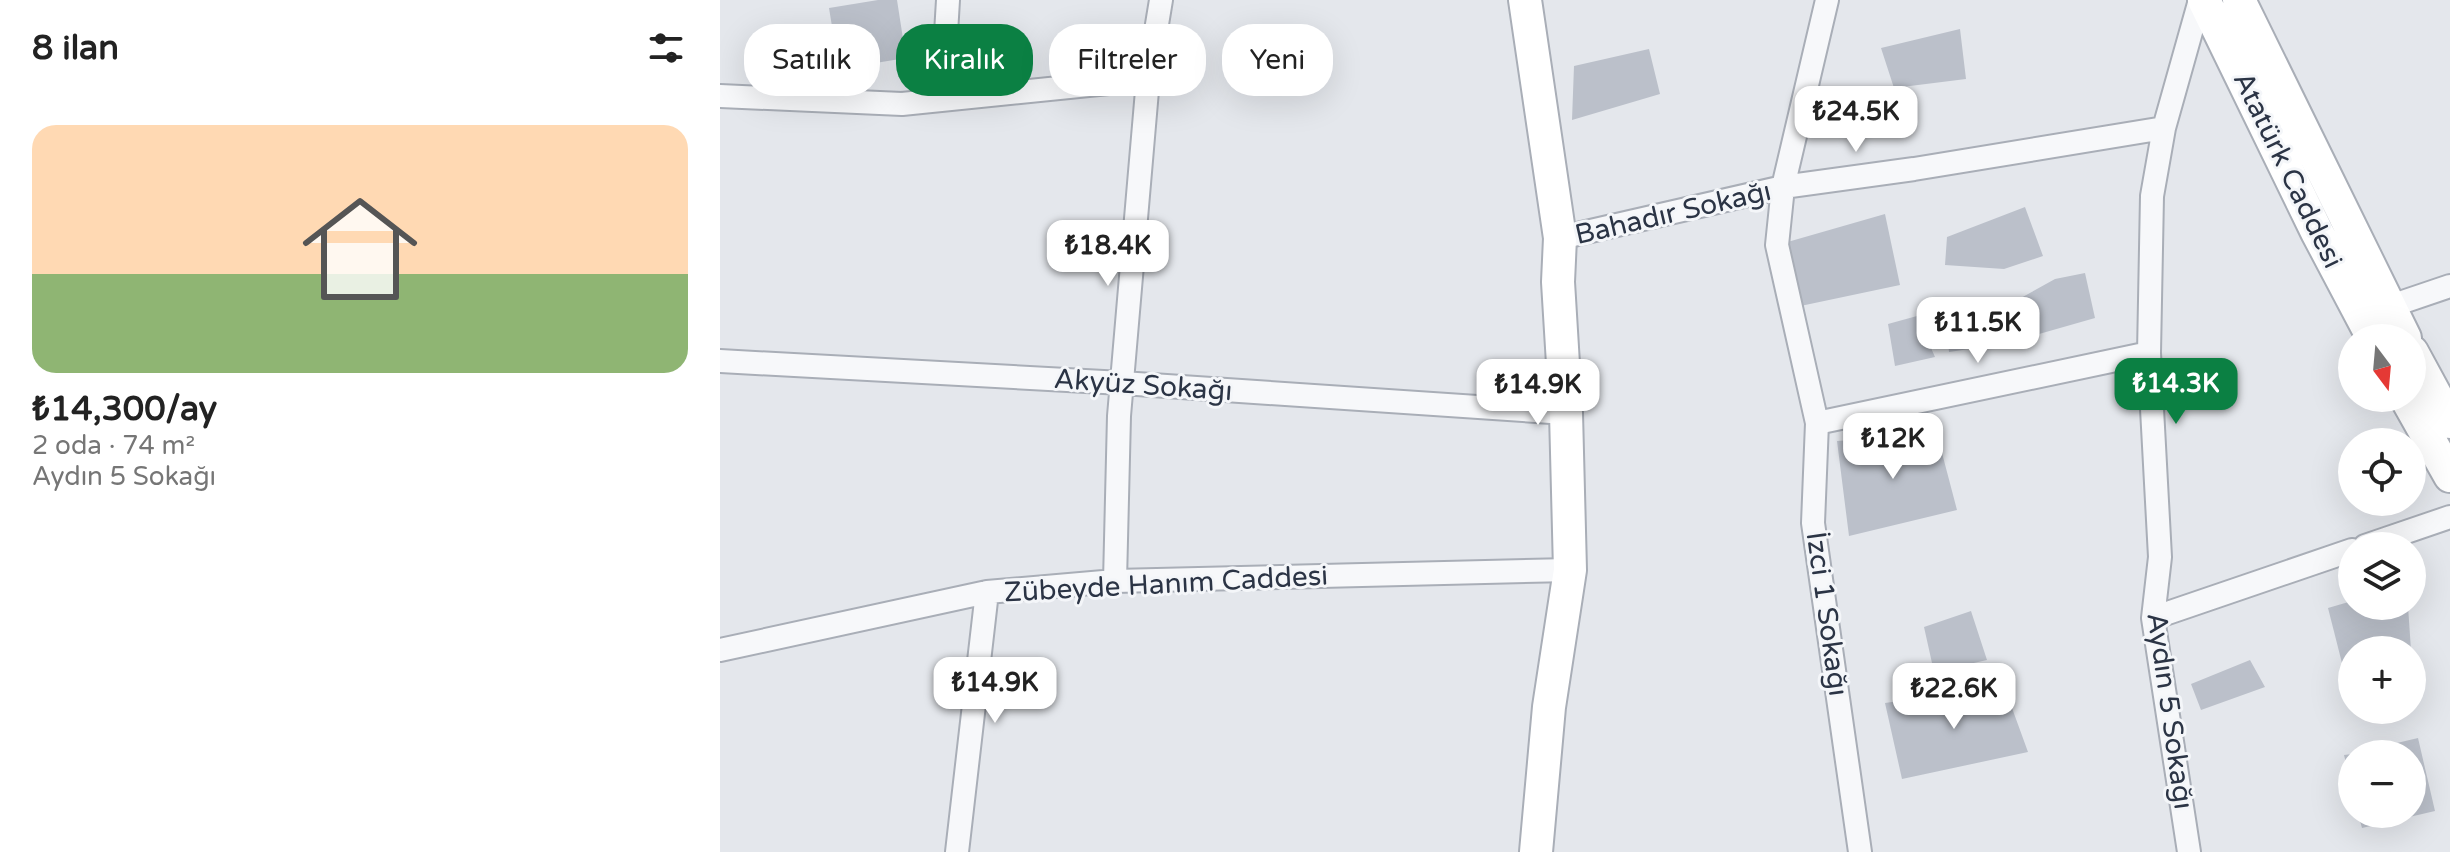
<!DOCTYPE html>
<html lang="tr">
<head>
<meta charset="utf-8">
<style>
  :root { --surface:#fff; --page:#f6f6f6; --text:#222; --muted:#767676; --accent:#0b8043 }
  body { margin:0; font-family:"Varela Round",sans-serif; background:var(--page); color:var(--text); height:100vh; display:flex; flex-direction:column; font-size:30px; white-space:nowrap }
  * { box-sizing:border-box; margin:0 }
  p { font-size:26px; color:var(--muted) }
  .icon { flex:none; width:44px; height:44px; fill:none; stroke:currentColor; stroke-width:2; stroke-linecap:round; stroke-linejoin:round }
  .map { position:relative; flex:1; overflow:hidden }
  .drawer { display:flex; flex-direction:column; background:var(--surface); width:720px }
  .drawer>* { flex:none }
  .guide { position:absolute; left:24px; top:24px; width:760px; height:72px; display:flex; gap:16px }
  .needle { width:52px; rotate:164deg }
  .buttons { position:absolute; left:1618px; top:324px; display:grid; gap:16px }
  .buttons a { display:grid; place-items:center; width:88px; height:88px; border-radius:50%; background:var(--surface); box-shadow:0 8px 32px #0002; font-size:40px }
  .price { position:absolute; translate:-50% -68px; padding:0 18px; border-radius:16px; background:#fff; color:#222; font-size:26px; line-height:52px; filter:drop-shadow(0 2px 4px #0008) }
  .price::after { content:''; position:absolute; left:50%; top:48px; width:24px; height:18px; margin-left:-12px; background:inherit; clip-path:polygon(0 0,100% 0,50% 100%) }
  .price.on { background:var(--accent); color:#fff }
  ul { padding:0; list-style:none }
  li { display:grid; align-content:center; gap:16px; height:424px; padding:0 32px }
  li span { display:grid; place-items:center; height:248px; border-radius:24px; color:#555 }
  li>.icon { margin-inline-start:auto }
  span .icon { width:144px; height:144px; fill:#fffc; stroke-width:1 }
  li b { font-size:34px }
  h2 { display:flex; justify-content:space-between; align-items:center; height:96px; padding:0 32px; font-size:34px }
  .pill { padding:0 28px; border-radius:32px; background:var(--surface); box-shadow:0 8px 32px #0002; font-size:28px; line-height:72px }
  .pill.on { background:var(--accent); color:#fff }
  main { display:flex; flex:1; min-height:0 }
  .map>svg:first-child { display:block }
  .building { fill:#bbc0ca }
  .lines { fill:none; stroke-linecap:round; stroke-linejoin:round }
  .street-casing { stroke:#a9aeb7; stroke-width:26 }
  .secondary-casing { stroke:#a9aeb7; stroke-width:36 }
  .street { stroke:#f7f8fa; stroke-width:22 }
  .secondary { stroke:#fff; stroke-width:32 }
  .labels { text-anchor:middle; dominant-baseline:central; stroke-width:6; stroke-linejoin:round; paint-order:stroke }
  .street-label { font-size:28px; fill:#2b3445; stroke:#f4f6f9 }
</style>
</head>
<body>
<main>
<section class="drawer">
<h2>8 ilan<svg class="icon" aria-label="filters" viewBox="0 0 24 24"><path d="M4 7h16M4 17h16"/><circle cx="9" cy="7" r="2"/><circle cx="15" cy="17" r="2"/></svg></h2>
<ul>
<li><span style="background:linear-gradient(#ffd9b3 60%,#8fb573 0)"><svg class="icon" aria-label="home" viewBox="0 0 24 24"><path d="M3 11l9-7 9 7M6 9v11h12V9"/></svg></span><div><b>₺14,300/ay</b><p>2 oda · 74 m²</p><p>Aydın 5 Sokağı</p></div></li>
</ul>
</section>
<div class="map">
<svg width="1730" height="852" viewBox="0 0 1730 852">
  <rect width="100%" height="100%" fill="#e4e7ec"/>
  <!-- building -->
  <path class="building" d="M158 0H177L186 58 119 69 109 8Z
    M1240 29 1246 79 1174 88 1161 48Z
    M929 49 940 94 852 120 854 66Z
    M1305 207 1323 256 1284 269 1225 265 1227 237Z
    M1165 214 1180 285 1071 308 1057 245Z
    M1365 273 1375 318 1305 338 1299 299 1335 279Z
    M1286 299 1288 337 1263 347 1229 352 1225 313Z
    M1197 316 1215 357 1175 366 1168 324Z
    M1217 434 1237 510 1129 536 1117 441Z
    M1632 601V606H1688L1691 650H1632V669L1624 671 1608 608Z
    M1251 611 1267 660 1214 672 1204 627Z
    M1530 660 1545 687 1481 710 1471 684Z
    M1284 686 1308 752 1182 779 1165 703Z
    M1698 738 1715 811 1642 828 1638 814H1692V754L1635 753Z
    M1632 754V783L1631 784 1624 755Z"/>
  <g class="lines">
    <defs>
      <path id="street" d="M1107 0 1063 187 1057 245 1097 423 1093 523 1140 852
        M0 96 182 104 428 79
        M222 100 228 0
        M840 238 1063 187 1194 169 1444 128
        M1668 307 1730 286
        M0 361 402 383 846 413
        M1097 423 1429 353
        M1645 546 1730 517
        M395 581 399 416 428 79 441 0
        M1433 618 1632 550
        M0 650 267 592 395 581 850 570
        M237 852 267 592
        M1469 852 1433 618 1440 557 1429 353 1432 196 1444 128 1480 0"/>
      <path id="secondary" d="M805 0 840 238 838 282 846 413 850 570 829 707 816 852
        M1484 0 1597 232 1653 338
        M1519 0 1685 338
        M1692 352 1730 422
        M1686 398 1730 476"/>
    </defs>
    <!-- street casing -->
    <use href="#street" class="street-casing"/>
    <!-- secondary casing -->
    <use href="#secondary" class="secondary-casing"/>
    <!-- street -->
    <use href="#street" class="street"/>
    <!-- secondary -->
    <use href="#secondary" class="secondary"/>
  </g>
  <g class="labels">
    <!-- street labels -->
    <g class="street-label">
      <text transform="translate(1568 170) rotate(64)">Atatürk Caddesi</text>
      <text transform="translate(953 213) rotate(-13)">Bahadır Sokağı</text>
      <text transform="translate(423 385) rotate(4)">Akyüz Sokağı</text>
      <text transform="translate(446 584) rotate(-3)">Zübeyde Hanım Caddesi</text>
      <text transform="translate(1107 614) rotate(82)">İzci 1 Sokağı</text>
      <text transform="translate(1450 711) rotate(82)">Aydın 5 Sokağı</text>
    </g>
  </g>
</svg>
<div class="buttons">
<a><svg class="needle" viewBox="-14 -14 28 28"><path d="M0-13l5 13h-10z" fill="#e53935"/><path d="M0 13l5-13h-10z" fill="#767676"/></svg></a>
<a><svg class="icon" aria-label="locate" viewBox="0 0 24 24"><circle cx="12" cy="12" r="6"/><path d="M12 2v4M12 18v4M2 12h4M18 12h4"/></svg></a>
<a><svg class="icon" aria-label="layers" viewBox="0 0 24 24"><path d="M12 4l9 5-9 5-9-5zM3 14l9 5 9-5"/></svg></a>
<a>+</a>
<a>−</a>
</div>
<b class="price" style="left:1136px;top:154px">₺24.5K</b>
<b class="price" style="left:388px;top:288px">₺18.4K</b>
<b class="price" style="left:1258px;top:365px">₺11.5K</b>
<b class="price on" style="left:1456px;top:426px">₺14.3K</b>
<b class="price" style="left:818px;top:427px">₺14.9K</b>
<b class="price" style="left:1173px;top:481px">₺12K</b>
<b class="price" style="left:275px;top:725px">₺14.9K</b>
<b class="price" style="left:1234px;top:731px">₺22.6K</b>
<div class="guide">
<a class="pill">Satılık</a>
<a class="pill on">Kiralık</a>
<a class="pill">Filtreler</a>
<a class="pill">Yeni</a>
</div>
</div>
</main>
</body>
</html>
